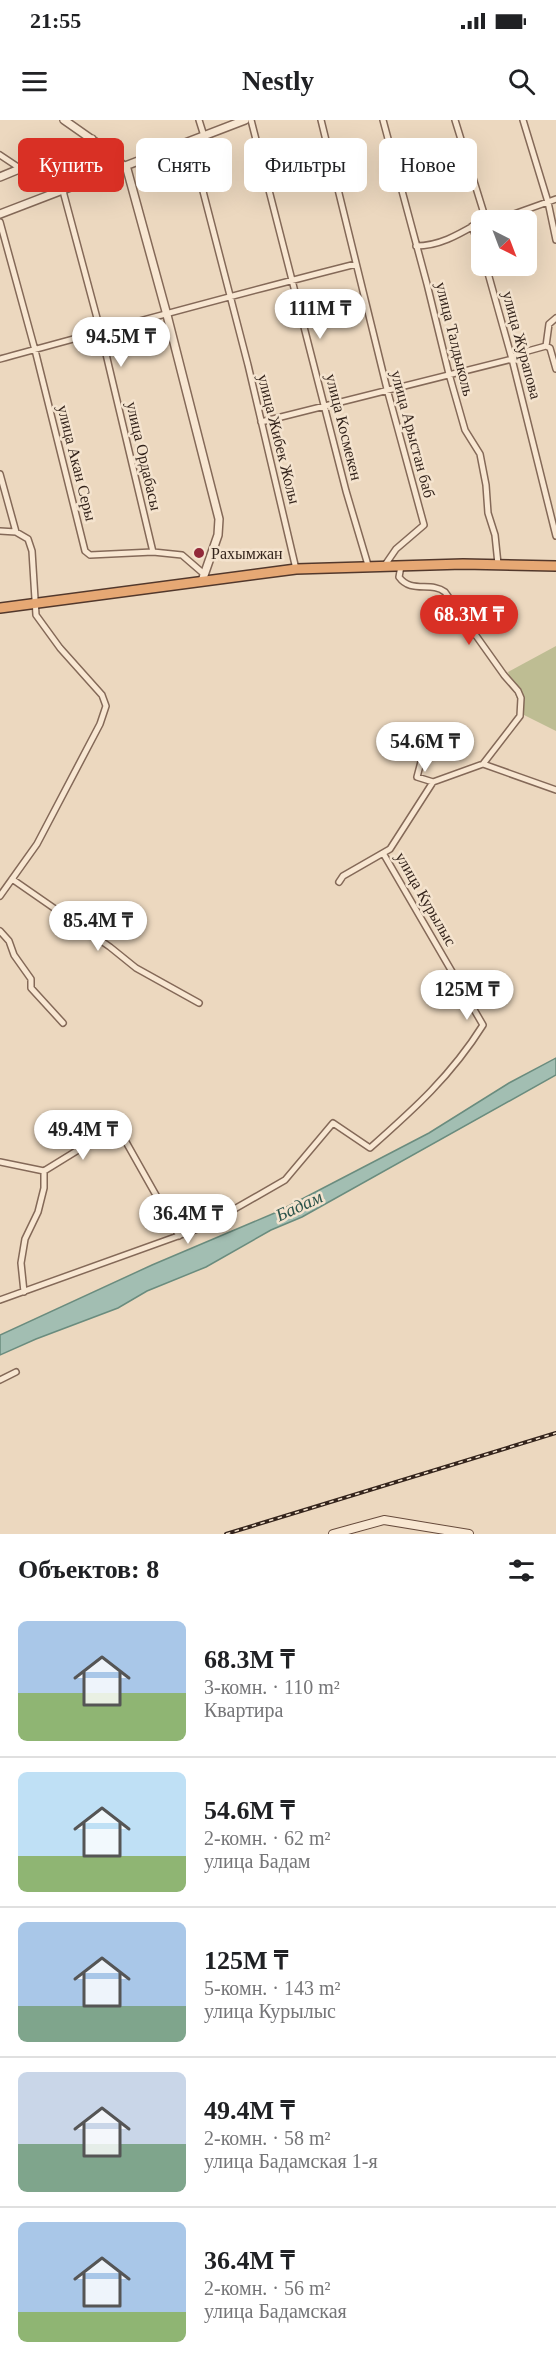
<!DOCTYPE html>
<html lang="ru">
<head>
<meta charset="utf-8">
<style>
  :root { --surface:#fff; --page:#f6f6f6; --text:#202124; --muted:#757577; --line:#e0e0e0; --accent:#d93025 }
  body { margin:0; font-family:"Times New Roman",serif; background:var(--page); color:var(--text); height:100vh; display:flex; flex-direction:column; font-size:22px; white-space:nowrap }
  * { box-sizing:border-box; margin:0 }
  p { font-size:20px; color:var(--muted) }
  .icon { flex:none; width:33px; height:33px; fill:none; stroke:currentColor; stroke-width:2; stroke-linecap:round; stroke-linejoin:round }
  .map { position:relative; height:1414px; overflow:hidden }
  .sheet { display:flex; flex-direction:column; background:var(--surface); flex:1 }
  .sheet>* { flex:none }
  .top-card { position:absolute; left:18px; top:18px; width:520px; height:54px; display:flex; gap:12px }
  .needle { width:39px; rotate:138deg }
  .tools { position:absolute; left:471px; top:90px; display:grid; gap:12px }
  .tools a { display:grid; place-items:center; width:66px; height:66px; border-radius:9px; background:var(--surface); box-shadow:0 6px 24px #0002; font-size:30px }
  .price { position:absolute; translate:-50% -51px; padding:0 14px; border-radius:21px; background:#fff; color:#222; font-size:20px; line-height:39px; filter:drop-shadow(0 2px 3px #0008) }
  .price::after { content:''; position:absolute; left:50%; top:36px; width:18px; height:14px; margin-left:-9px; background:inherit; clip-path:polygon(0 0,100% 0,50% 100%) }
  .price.active { background:var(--accent); color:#fff }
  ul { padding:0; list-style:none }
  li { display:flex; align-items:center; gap:18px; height:150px; padding:0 18px }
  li+li { border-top:2px solid var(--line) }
  li span { display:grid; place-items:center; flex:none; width:168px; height:120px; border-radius:9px; color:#555 }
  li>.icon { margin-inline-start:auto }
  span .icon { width:72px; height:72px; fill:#fffc; stroke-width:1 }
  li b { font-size:26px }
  h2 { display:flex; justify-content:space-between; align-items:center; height:72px; padding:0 18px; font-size:26px }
  .pill { padding:0 21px; border-radius:9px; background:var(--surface); box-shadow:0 6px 24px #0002; font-size:21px; line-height:54px }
  .pill.active { background:var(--accent); color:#fff }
  .status { display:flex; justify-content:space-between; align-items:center; height:42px; padding:0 30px; background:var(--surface); direction:ltr }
  .status svg { height:16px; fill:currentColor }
  header { display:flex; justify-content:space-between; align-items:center; height:78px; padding:0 18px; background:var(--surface); font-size:27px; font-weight:800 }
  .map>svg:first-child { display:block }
  .cemetery { fill:#bebd93 }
  .water { fill:#a2beb2; stroke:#6a8c7e; stroke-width:1.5 }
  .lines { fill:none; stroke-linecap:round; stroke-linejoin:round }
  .minor-casing { stroke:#846958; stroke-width:8 }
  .tertiary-casing { stroke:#846958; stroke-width:10 }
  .secondary-casing { stroke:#664a3b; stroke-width:10 }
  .trunk-casing { stroke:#52382c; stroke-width:12 }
  .minor { stroke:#f8e7d2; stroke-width:5 }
  .tertiary { stroke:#f8e7d2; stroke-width:7 }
  .secondary { stroke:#f8e7d2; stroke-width:8 }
  .trunk { stroke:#e6a874; stroke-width:9 }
  .rail-casing { stroke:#34241c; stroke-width:4 }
  .rail { stroke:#f4e3ce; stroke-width:1.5; stroke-dasharray:4.5; stroke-linecap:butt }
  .poi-dot { fill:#92293a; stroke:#f4e3ce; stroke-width:2 }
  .labels { text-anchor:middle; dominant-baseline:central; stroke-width:5; stroke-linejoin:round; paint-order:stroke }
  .street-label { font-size:16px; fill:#34241c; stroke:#f4e3ce }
  .poi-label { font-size:16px; fill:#34241c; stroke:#f4e3ce; text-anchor:start }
  .water-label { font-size:18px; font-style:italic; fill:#2c544b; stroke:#f4e3ce }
</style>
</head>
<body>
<div class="status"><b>21:55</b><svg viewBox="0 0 49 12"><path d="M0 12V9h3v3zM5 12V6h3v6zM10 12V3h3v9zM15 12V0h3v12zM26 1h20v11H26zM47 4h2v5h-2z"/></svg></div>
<header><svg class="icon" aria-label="menu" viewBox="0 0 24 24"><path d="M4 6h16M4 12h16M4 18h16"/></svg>Nestly<svg class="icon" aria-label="search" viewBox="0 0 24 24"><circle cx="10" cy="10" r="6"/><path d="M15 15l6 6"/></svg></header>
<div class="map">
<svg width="556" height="1414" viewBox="0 0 556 1414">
  <rect width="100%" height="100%" fill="#ecd8bf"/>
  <!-- cemetery -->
  <path class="cemetery" d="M556 526V611L522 594 508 552Z"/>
  <!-- water -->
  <path class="water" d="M556 938V955L302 1097 271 1110 206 1147 147 1171 118 1188 36 1219 0 1235V1215L152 1145 277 1092 429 1013 509 963Z"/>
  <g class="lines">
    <defs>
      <path id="minor" d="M199 0 204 16
        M251 0 346 371 368 445
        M321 0 387 269 424 405 396 429 385 445
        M383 0 427 164 449 254 465 310 480 334 486 365 488 393 495 415 498 444
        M455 0 486 100
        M523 0 548 82 556 120
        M190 21 248 245 296 449
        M0 35 21 49
        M63 71 101 213 153 432
        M482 100 514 94 556 79
        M0 102 35 230 85 431 90 435 153 432 182 435 204 454
        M472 106 482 135
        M416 126C441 126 461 113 482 101
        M486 146 512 239 556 416
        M546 226 549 204 556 198
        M0 239C118 207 237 174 356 144
        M261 302 512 239 517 234 546 226 550 228 556 249
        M0 354 16 412
        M0 411 16 412 28 419 32 431 36 495 60 528 102 575 106 586 100 604 37 724 0 776
        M401 446 399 457C411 474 431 461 445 472L504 555 518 571 521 578 520 596 483 644
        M428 615 417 657 433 662
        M12 759 110 827 136 848 199 883
        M339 762 343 756 390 729 433 662 483 644 556 670
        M0 811 9 821 14 835 31 859V868L63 903
        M0 1042 44 1051
        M24 1172 21 1143 25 1119 38 1092 44 1068V1051L117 1006 179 1116
        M0 1180 203 1107 285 1060 333 1003 370 1028C414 989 451 956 483 905L383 733
        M0 1260 16 1252"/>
      <path id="tertiary" d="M64 0 104 28 127 49 167 195 219 399 218 415 202 461
        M0 57 92 19
        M0 94 245 0"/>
      <path id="secondary" d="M333 1414 384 1400 469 1414"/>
      <path id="trunk" d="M0 488 296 449 463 444 556 446"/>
    </defs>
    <!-- minor casing -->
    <use href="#minor" class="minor-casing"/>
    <!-- tertiary casing -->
    <use href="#tertiary" class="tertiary-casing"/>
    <!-- secondary casing -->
    <use href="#secondary" class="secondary-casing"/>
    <!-- trunk casing -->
    <use href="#trunk" class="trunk-casing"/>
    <!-- minor -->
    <use href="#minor" class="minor"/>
    <!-- tertiary -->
    <use href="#tertiary" class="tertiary"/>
    <!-- secondary -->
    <use href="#secondary" class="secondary"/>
    <!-- trunk -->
    <use href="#trunk" class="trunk"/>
    <defs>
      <path id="rail" d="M226 1414 556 1313"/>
    </defs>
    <!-- rail casing -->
    <use href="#rail" class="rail-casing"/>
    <!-- rail -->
    <use href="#rail" class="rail"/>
  </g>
  <!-- markers -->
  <circle class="poi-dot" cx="199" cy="433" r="6"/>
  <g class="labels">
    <!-- street labels -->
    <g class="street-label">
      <text transform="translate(455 219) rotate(76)">улица Талдыколь</text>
      <text transform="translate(522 225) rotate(75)">улица Журапова</text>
      <text transform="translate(344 307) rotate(76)">улица Космекен</text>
      <text transform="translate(413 314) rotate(75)">улица Арыстан баб</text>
      <text transform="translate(279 319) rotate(76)">улица Жибек Жолы</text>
      <text transform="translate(144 336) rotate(77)">улица Ордабасы</text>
      <text transform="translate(77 343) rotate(76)">улица Акан Серы</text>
      <text transform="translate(426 779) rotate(60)">улица Курылыс</text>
    </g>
    <!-- poi labels -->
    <g class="poi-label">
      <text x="211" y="433">Рахымжан</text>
    </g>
    <!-- water labels -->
    <g class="water-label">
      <text transform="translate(299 1086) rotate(-25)">Бадам</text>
    </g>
  </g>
</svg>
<div class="tools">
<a><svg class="needle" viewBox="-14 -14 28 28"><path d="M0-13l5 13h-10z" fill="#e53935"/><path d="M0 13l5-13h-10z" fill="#757577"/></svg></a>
</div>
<b class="price" style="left:320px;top:220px">111M ₸</b>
<b class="price" style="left:121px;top:248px">94.5M ₸</b>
<b class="price active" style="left:469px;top:526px">68.3M ₸</b>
<b class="price" style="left:425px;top:653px">54.6M ₸</b>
<b class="price" style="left:98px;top:832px">85.4M ₸</b>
<b class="price" style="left:467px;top:901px">125M ₸</b>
<b class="price" style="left:83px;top:1041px">49.4M ₸</b>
<b class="price" style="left:188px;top:1125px">36.4M ₸</b>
<div class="top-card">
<a class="pill active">Купить</a>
<a class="pill">Снять</a>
<a class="pill">Фильтры</a>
<a class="pill">Новое</a>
</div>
</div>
<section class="sheet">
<h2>Объектов: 8<svg class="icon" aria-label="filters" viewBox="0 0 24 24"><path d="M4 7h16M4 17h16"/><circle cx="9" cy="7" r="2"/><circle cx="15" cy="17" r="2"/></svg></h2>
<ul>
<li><span style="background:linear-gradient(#a9c7e8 60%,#8fb573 0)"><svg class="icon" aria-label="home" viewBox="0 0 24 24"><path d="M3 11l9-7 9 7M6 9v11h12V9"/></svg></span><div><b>68.3M ₸</b><p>3-комн. · 110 m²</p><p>Квартира</p></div></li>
<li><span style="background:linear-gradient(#bfe0f5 70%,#8fb573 0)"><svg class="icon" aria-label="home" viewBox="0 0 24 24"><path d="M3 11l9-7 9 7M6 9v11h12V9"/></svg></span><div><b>54.6M ₸</b><p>2-комн. · 62 m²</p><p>улица Бадам</p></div></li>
<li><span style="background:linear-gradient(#a9c7e8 70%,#7fa58c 0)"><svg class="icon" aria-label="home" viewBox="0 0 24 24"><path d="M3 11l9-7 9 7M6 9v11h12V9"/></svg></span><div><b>125M ₸</b><p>5-комн. · 143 m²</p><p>улица Курылыс</p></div></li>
<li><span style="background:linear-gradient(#c9d6e8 60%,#7fa58c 0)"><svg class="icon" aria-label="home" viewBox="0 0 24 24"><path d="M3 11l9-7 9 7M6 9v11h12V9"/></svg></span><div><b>49.4M ₸</b><p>2-комн. · 58 m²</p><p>улица Бадамская 1-я</p></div></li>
<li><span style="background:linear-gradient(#a9c7e8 75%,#8fb573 0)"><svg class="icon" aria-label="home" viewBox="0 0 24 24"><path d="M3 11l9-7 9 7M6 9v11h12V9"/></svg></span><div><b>36.4M ₸</b><p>2-комн. · 56 m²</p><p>улица Бадамская</p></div></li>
</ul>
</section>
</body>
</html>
